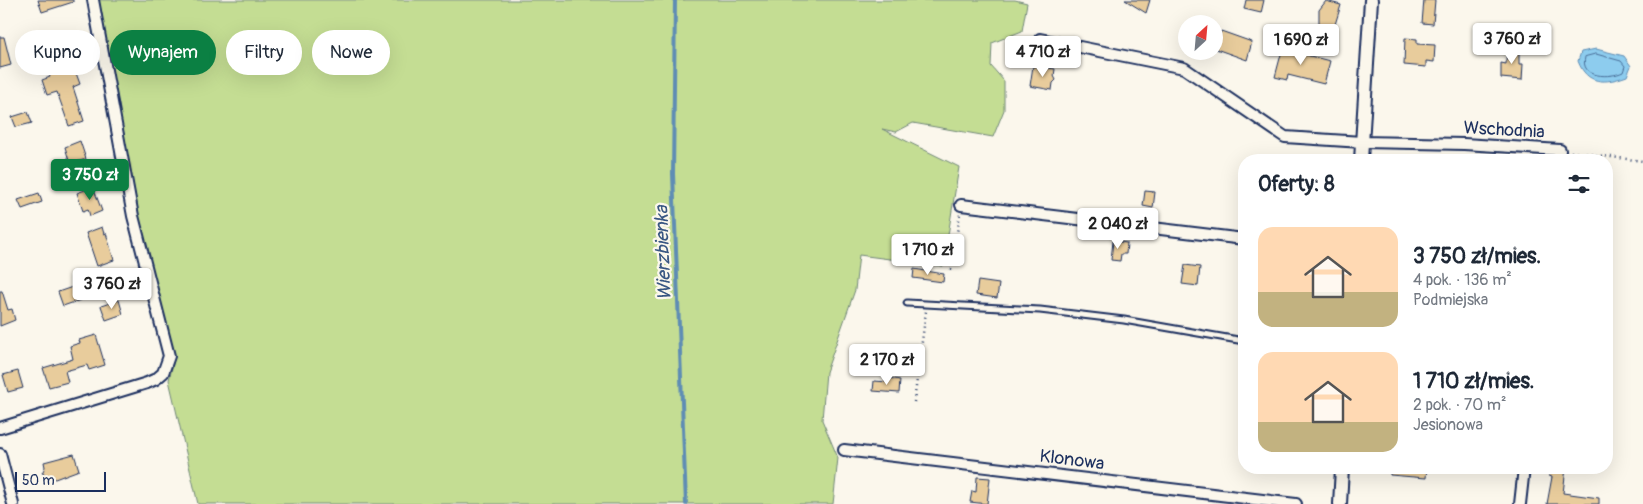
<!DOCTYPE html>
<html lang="pl">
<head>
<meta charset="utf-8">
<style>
  :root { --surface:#fff; --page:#f6f6f7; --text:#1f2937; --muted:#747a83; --accent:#0b8043 }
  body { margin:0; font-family:Pangolin,sans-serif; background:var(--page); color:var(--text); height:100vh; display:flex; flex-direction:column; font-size:19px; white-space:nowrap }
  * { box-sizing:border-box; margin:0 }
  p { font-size:16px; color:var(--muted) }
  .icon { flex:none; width:28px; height:28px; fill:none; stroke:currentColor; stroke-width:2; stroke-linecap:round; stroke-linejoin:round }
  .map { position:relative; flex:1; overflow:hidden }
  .sheet { position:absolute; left:1238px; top:154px; width:375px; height:320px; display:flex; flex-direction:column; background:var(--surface); border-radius:20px; box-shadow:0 5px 20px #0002 }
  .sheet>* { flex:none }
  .top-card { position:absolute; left:15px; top:30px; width:475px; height:45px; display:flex; gap:10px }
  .needle { width:32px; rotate:26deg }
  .fabs { position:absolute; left:1178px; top:15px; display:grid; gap:10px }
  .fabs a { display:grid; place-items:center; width:45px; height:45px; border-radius:50%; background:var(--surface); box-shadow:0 5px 20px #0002; font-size:25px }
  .scale { position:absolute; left:15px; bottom:12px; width:91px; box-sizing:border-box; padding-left:5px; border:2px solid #1b2f5e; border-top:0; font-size:14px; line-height:18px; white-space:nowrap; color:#1b2f5e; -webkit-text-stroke:4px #fbf7ec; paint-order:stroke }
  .price { position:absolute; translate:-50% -42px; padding:0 11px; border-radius:5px; background:#fff; color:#222; font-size:16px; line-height:32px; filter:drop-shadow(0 1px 2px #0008) }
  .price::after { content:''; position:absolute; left:50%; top:30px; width:15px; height:11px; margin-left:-8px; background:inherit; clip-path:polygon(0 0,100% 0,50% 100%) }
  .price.on { background:var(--accent); color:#fff }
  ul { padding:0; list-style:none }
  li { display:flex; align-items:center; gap:15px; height:125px; padding:0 20px }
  li span { display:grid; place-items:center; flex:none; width:140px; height:100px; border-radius:15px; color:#555 }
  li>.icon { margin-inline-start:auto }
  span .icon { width:60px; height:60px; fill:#fffc; stroke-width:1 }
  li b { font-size:21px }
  h2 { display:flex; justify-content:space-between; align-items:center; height:60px; padding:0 20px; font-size:21px }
  .chip { padding:0 18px; border-radius:22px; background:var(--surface); box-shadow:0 5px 20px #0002; font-size:18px; line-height:45px }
  .chip.on { background:var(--accent); color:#fff }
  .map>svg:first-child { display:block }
  .green { fill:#c4dd93; stroke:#708678 }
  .water { fill:#8dccee; stroke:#5f8db4 }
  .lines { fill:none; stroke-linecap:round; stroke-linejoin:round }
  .shore { stroke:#496e98; stroke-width:1 }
  .stream { stroke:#5f8db4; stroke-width:4 }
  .building { fill:#e8cc9c; stroke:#1b2f5e }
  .service-casing { stroke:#1b2f5e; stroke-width:9 }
  .minor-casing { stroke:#1b2f5e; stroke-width:14 }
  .tertiary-casing { stroke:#1b2f5e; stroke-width:16 }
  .path { stroke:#1b2f5e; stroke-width:2.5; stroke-dasharray:1 4; stroke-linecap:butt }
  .service { stroke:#fbf7ec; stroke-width:5 }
  .minor { stroke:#fbf7ec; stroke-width:10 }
  .tertiary { stroke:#fbf7ec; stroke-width:12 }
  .labels { text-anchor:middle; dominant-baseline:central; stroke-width:4.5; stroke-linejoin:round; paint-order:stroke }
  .street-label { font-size:18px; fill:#1b2f5e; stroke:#fbf7ec }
  .water-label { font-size:19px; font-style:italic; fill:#385682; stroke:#fbf7ec }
</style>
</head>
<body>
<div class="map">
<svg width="1643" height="504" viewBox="0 0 1643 504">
  <rect width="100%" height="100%" fill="#fbf7ec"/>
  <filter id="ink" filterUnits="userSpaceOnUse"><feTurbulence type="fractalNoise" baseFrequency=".02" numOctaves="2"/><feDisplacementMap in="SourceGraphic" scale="10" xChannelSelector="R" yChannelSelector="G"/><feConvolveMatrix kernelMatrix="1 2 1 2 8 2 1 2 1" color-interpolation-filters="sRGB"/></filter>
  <g filter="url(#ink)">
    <!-- green -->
    <path class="green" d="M99 0H1015L1027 3 1022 31 992 43 991 66 1004 81V110L993 137 913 123 896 132 882 129 959 167 943 266 859 255 855 290 826 372 822 420 838 458 833 504H198L169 380 173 364V348L144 242Z"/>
    <!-- water -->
    <path class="water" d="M1596 49 1624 56 1631 66 1627 76C1605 84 1587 85 1578 61L1581 52Z"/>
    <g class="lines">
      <!-- shore -->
      <path class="shore" d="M1596 54 1621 61 1625 66 1623 72C1611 78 1579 79 1585 57Z"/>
      <!-- stream -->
      <path class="stream" d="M675 0 673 174 686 504"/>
    </g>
    <!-- building -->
    <path class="building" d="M38 0H73V2L42 12Z
      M1125 0H1150L1146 13Z
      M1246 0H1264L1261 13 1244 9Z
      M1424 0H1435L1433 24 1422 23Z
      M1326 1 1341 5 1333 31 1319 28V10Z
      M1221 31 1252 42 1247 60 1216 49Z
      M0 37H4L11 65 0 68Z
      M1405 38 1417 39V44L1435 45 1434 62 1426 61V67L1404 65Z
      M1284 43 1296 46 1294 52 1330 61 1324 84 1288 75 1287 80 1275 77Z
      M1507 46 1519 47V64H1523L1522 80 1501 78V63L1506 64Z
      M68 65 72 74 76 73 80 84 73 87 84 121 69 126 57 92 47 95 42 80 50 77 48 72Z
      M1033 66 1055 69 1054 76 1056 80 1053 83 1052 90 1030 86Z
      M28 112 32 123 16 127 12 117Z
      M80 141 86 159 70 164 65 147Z
      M93 187 102 211 90 216 88 209 83 211 77 193Z
      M1145 191 1155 192 1153 208 1143 206Z
      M39 193 42 202 22 209 18 200Z
      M102 227 104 234 106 233 114 260 97 266 86 233Z
      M1113 241 1127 243 1126 254H1121L1120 261 1111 260Z
      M1185 265 1200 267 1198 286 1182 284Z
      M914 269 944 274 943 282 913 278Z
      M978 281 999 284 997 298 976 295Z
      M84 283 89 297 63 306 58 292Z
      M0 291H2L8 310 12 309 15 320 0 326Z
      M119 300 123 314 106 320 101 306Z
      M96 335 105 365 89 370 87 365 65 371 68 382 49 387 43 368 73 359 70 346 80 343 79 340Z
      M18 371 23 388 8 392 3 375Z
      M889 378 900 380 899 393 873 391 874 381 888 382Z
      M74 454 79 470 55 479 42 473 45 467 44 462Z
      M1390 468H1427L1426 478 1390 475Z
      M1549 468H1566L1563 493 1599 498V504H1547L1552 477 1549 476Z
      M977 477 990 478 987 504 970 502 972 491 976 492Z"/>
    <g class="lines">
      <defs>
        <path id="service" d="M907 303 1040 310 1124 320 1244 341"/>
        <path id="minor" d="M1040 39 1184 68 1285 137 1362 142 1464 144 1560 150 1559 160
          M961 205 1244 239
          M0 428 147 383 156 379 163 373 169 356 133 216 93 0
          M844 450 1296 504
          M0 454 13 504
          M1520 504 1524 468"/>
        <path id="tertiary" d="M1361 160 1371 0
          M1340 504 1342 468"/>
      </defs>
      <!-- service casing -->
      <use href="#service" class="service-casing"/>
      <!-- minor casing -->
      <use href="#minor" class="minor-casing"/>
      <!-- tertiary casing -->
      <use href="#tertiary" class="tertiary-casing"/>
      <!-- path -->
      <path class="path" d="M1571 152 1643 161
        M951 270 960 214
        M914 402 926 311"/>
      <!-- service -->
      <use href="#service" class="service"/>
      <!-- minor -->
      <use href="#minor" class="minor"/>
      <!-- tertiary -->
      <use href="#tertiary" class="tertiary"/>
    </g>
  </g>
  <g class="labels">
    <!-- street labels -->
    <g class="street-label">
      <text transform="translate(1504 130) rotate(3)">Wschodnia</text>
      <text transform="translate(1072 460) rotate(7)">Klonowa</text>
    </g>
    <!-- water labels -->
    <g class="water-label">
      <text transform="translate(663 253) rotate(-92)">Wierzbienka</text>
    </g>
  </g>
</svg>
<div class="fabs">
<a><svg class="needle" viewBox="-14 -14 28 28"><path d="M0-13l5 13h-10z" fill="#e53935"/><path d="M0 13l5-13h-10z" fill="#747a83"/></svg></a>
</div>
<div class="scale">50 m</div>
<b class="price" style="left:1512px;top:65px">3 760 zł</b>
<b class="price" style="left:1301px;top:66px">1 690 zł</b>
<b class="price" style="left:1043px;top:78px">4 710 zł</b>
<b class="price on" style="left:90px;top:201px">3 750 zł</b>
<b class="price" style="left:1118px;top:250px">2 040 zł</b>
<b class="price" style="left:928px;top:276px">1 710 zł</b>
<b class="price" style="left:112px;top:310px">3 760 zł</b>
<b class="price" style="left:887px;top:386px">2 170 zł</b>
<div class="top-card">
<a class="chip">Kupno</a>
<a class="chip on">Wynajem</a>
<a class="chip">Filtry</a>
<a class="chip">Nowe</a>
</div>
<section class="sheet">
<h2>Oferty: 8<svg class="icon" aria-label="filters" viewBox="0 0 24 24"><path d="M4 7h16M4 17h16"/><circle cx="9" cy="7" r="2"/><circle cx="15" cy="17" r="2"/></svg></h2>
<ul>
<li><span style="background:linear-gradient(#ffd9b3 65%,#c2b280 0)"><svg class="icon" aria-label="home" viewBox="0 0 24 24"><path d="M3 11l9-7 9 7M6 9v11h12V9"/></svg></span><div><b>3 750 zł/mies.</b><p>4 pok. · 136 m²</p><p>Podmiejska</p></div></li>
<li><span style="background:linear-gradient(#ffd9b3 70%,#c2b280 0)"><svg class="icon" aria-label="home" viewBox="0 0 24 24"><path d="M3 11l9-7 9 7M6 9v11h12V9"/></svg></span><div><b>1 710 zł/mies.</b><p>2 pok. · 70 m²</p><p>Jesionowa</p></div></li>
</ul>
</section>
</div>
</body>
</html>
